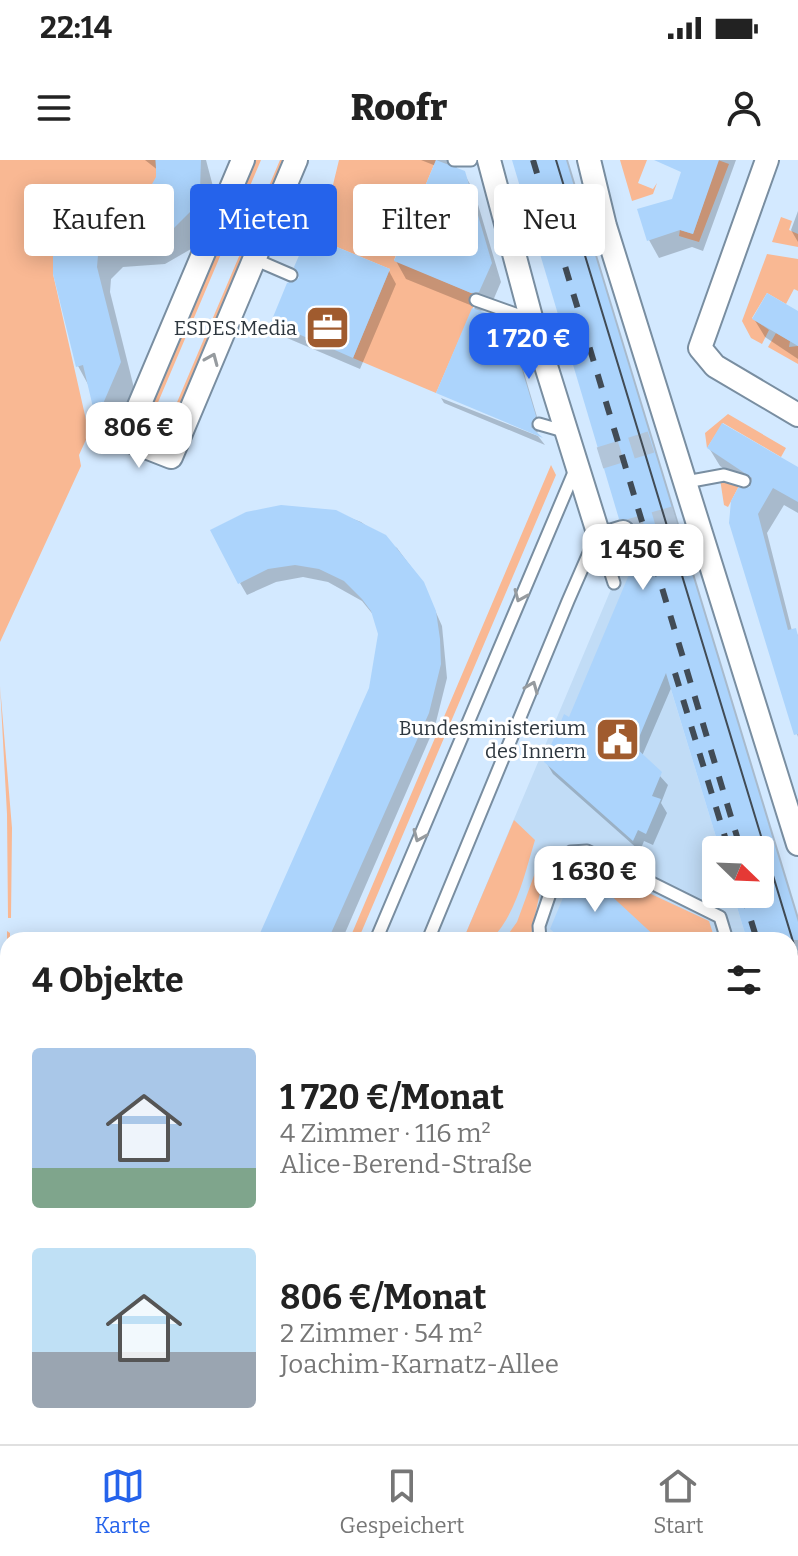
<!DOCTYPE html>
<html lang="de">
<head>
<meta charset="utf-8">
<style>
  :root { --surface:#fff; --page:#f2f2f2; --text:#222; --muted:#767676; --line:#e0e0e0; --accent:#2563eb }
  body { margin:0; font-family:Bitter,serif; background:var(--page); color:var(--text); height:100vh; display:flex; flex-direction:column; font-size:30px; white-space:nowrap }
  * { box-sizing:border-box; margin:0 }
  p { font-size:26px; color:var(--muted) }
  .icon { flex:none; width:44px; height:44px; fill:none; stroke:currentColor; stroke-width:2; stroke-linecap:round; stroke-linejoin:round }
  .map { position:relative; flex:1; overflow:hidden }
  .panel { position:absolute; left:0px; top:772px; width:798px; height:512px; display:flex; flex-direction:column; background:var(--surface); border-radius:24px 24px 0 0; box-shadow:0 4px 20px #0003 }
  .panel>* { flex:none }
  .hud { position:absolute; left:24px; top:24px; width:750px; height:72px; display:flex; gap:16px }
  .needle { width:52px; rotate:113deg }
  .controls { position:absolute; left:702px; top:676px; display:grid; gap:16px }
  .controls a { display:grid; place-items:center; width:72px; height:72px; border-radius:8px; background:var(--surface); box-shadow:0 4px 20px #0003; font-size:40px }
  .price { position:absolute; translate:-50% -68px; padding:0 18px; border-radius:16px; background:#fff; color:#222; font-size:26px; line-height:52px; filter:drop-shadow(0 2px 4px #0008) }
  .price::after { content:''; position:absolute; left:50%; top:48px; width:24px; height:18px; margin-left:-12px; background:inherit; clip-path:polygon(0 0,100% 0,50% 100%) }
  .price.active { background:var(--accent); color:#fff }
  ul { padding:0; list-style:none }
  li { display:flex; align-items:center; gap:24px; height:200px; padding:0 32px }
  li span { display:grid; place-items:center; flex:none; width:224px; height:160px; border-radius:8px; color:#555 }
  li>.icon { margin-inline-start:auto }
  span .icon { width:96px; height:96px; fill:#fffc; stroke-width:1 }
  li b { font-size:34px }
  h2 { display:flex; justify-content:space-between; align-items:center; height:96px; padding:0 32px; font-size:34px }
  .chip { padding:0 28px; border-radius:8px; background:var(--surface); box-shadow:0 4px 20px #0003; font-size:28px; line-height:72px }
  .chip.active { background:var(--accent); color:#fff }
  .status { display:flex; justify-content:space-between; align-items:center; height:56px; padding:0 40px; background:var(--surface); direction:ltr }
  .status svg { height:22px; fill:currentColor }
  header { display:flex; justify-content:space-between; align-items:center; height:104px; padding:0 32px; background:var(--surface); font-size:36px; font-weight:800 }
  .dock { display:flex; justify-content:space-around; align-items:center; height:112px; border-top:2px solid var(--line); background:var(--surface); font-size:22px; color:var(--muted) }
  .dock a { display:grid; justify-items:center; gap:4px }
  .dock .active { color:var(--accent) }
  .map>svg:first-child { display:block }
  .built { fill:#c1dcf6 }
  .green { fill:#f9b893 }
  .shadow { fill:#0003 }
  .building { fill:#acd4fc }
  .lines { fill:none; stroke-linecap:round; stroke-linejoin:round }
  .street-tunnel { stroke:#b2c5d9; stroke-width:22; stroke-dasharray:22 11; stroke-linecap:butt }
  .lane-casing { stroke:#798ea1; stroke-width:15 }
  .street-casing { stroke:#798ea1; stroke-width:26 }
  .lane { stroke:#fff; stroke-width:11 }
  .street { stroke:#fff; stroke-width:22 }
  .tram { stroke:#414b55; stroke-width:2 }
  .rail { stroke:#414b55; stroke-width:6; stroke-dasharray:14 14; stroke-linecap:butt }
  .oneway { stroke:#969b9f }
  .labels { text-anchor:middle; dominant-baseline:central; stroke-width:6; stroke-linejoin:round; paint-order:stroke }
  .poi-label { font-size:20px; fill:#2e373f; stroke:#fff; text-anchor:end }
</style>
</head>
<body>
<div class="status"><b>22:14</b><svg viewBox="0 0 49 12"><path d="M0 12V9h3v3zM5 12V6h3v6zM10 12V3h3v9zM15 12V0h3v12zM26 1h20v11H26zM47 4h2v5h-2z"/></svg></div>
<header><svg class="icon" aria-label="menu" viewBox="0 0 24 24"><path d="M4 6h16M4 12h16M4 18h16"/></svg>Roofr<svg class="icon" aria-label="person" viewBox="0 0 24 24"><circle cx="12" cy="8" r="4"/><path d="M4 21q1-7 8-7t8 7"/></svg></header>
<div class="map">
<svg width="798" height="1284" viewBox="0 0 798 1284">
  <rect width="100%" height="100%" fill="#d3e9ff"/>
  <!-- built -->
  <path class="built" d="M628 389 720 690H716V734H733L747 780H463Z
    M790 922 798 948V1284H483L480 1276H790Z"/>
  <!-- green -->
  <path class="green" d="M0 0H155L157 17 147 33 136 38 100 40 80 49 62 68 53 93V114L89 273 79 295 81 306 0 482Z
    M252 0H261L145 273 140 270Z
    M280 0H289L166 280H161Z
    M339 0H436L394 100 478 136 436 233 353 198 390 109 308 75 326 32 331 33Z
    M620 0H647L638 23 653 29 657 23 653 34 632 41Z
    M718 0 729 4 699 82 679 76 680 70 693 74Z
    M781 57 792 61 789 70 798 74V87L772 82Z
    M767 94 798 99V131L794 129 786 144 767 133 752 158 769 170 762 184 751 178 742 161Z
    M776 173 790 181 789 187 798 186V204L768 187Z
    M728 254 786 288 781 297 723 263 707 288 705 273Z
    M551 305 556 315 358 780 350 778Z
    M720 319 740 324 728 347 724 345Z
    M0 526 12 668 11 758H8L7 654Z
    M514 660 535 680C524 716 517 752 491 780H463Z
    M543 691 553 699 541 727 530 780H504L517 762Z
    M578 700 709 761 715 780H656L577 704Z
    M7 771 10 773V1284H7Z
    M365 1276H528L533 1284H368Z"/>
  <!-- shadow -->
  <path class="shadow" d="M145 0H206L215 34 210 62 191 89 165 104 123 107 111 119 110 132 134 228 111 281 98 259 90 228 78 206 55 114 157 23 159 11Z
    M421 0H460L456 9 463 12 474 31 501 122 489 150 477 151 506 162 512 172 540 267 537 273 439 232 475 147 406 119 396 101 436 6Z
    M514 0H568L798 755V942L790 916V780H749L735 734H760V690H722L672 526 642 596 668 625 661 643 667 653 653 685 644 681 640 691 553 614 546 602 570 559 635 406 638 373 628 370 621 358Z
    M688 0H736L703 91 692 87 659 98 649 80 673 41Z
    M798 51V82L791 70Z
    M389 111 396 124 360 209 280 175 273 162 302 119Z
    M798 153V199L765 177 754 159Z
    M441 238 538 276 545 285 444 243Z
    M709 288 798 310V353L784 345 767 373 792 471 798 475V577L730 355 754 329 720 306Z
    M335 352 361 362 397 388 423 423 442 466 447 518 435 566 342 780H259L371 528 380 474 375 457 362 441 328 422 303 417 276 422 247 435 240 423Z
    M594 1276H729L723 1284H602Z"/>
  <!-- building -->
  <path class="building" d="M156 0H201L200 30 190 52 170 72 139 83 110 84 98 95 97 107 121 202 96 260 83 205 76 207 53 114V93L62 68 80 49 100 40 136 38 147 33 156 17Z
    M436 0 465 11 492 103 479 132 471 133 394 101Z
    M512 0H566L798 762V780H747L733 734H760V690H720L666 513 635 587 662 612 652 636 661 639 646 674 638 670 633 681 544 602 564 554 569 557 633 405 627 385 634 381 637 369 632 361 619 359Z
    M654 0H719L693 74 680 70 647 81 637 49 672 39 681 12Z
    M308 75 390 109 353 198 271 162 287 123 299 118 294 107Z
    M767 133 798 151V186L752 159Z
    M472 148 507 160 536 256 531 267 543 278 436 233Z
    M722 263 798 307V342L773 328 758 354 788 470 796 468 798 476V574L794 575 729 363 731 341 738 328 750 327 752 318 707 288Z
    M281 345 336 350 386 375 424 422 436 451 440 479 441 504 429 553 328 780H257L369 528 378 474 371 451 362 439 344 421 319 409 295 405 268 409 238 424 210 370 246 352Z
    M577 704 659 780H563L550 769Z"/>
  <g class="lines">
    <!-- street-tunnel -->
    <path class="street-tunnel" d="M600 298 651 282
      M623 372 675 357"/>
    <defs>
      <path id="lane" d="M454 0H471
        M254 99 291 115
        M476 140 532 160
        M539 264 567 272
        M686 322 724 315 744 321
        M376 780 575 310
        M428 780 568 441 592 386 600 379 614 423
        M540 780 539 766 562 698 571 692 587 691 720 757 727 780
        M790 988 798 1014
        M16 1284V1276"/>
      <path id="street" d="M243 0 125 279 171 297 296 0
        M489 0 532 161 600 379 623 372
        M589 0 605 66 798 684
        M767 0 700 188 715 206 798 255"/>
    </defs>
    <!-- lane casing -->
    <use href="#lane" class="lane-casing"/>
    <!-- street casing -->
    <use href="#street" class="street-casing"/>
    <!-- lane -->
    <use href="#lane" class="lane"/>
    <!-- street -->
    <use href="#street" class="street"/>
    <!-- tram -->
    <path class="tram" d="M556 0 798 798
      M790 807 798 833"/>
    <!-- rail -->
    <path class="rail" d="M533 0 741 690
      M675 513 729 690
      M743 734 757 780
      M790 850 798 876
      M790 889 798 916"/>
  </g>
  <!-- one-way arrows -->
  <defs><path id="oneway-chevron" d="M-2-3.5L2.5 0L-2 3.5" fill="none" stroke-width="1.6" stroke-linecap="round" stroke-linejoin="round" transform="scale(2)"/></defs>
  <g class="oneway">
    <use href="#oneway-chevron" transform="translate(212 199) rotate(-67)"/>
    <use href="#oneway-chevron" transform="translate(520 436) rotate(113)"/>
    <use href="#oneway-chevron" transform="translate(532 527) rotate(-68)"/>
    <use href="#oneway-chevron" transform="translate(419 676) rotate(113)"/>
  </g>
  <!-- icons -->
  <defs>
    <symbol id="office-square" viewBox="-11 -11 22 22"><rect x="-9" y="-9" width="18" height="18" rx="4" fill="#a05b2e" stroke="#fff"/><path d="M-6-3h4V-5.5h4V-3h4V5H-6ZM-1-4.5V-3h2v-1.5ZM-6 0V1H6V0Z" fill="#fff"/></symbol>
    <symbol id="civic-square" viewBox="-11 -11 22 22"><rect x="-9" y="-9" width="18" height="18" rx="4" fill="#a05b2e" stroke="#fff"/><path d="M-.6-6.5H3V-4.5H.6V-3L4-1V1h2V6H-6V1h2V-1L-.6-3ZM-1.2 2.5V6h2.4V2.5Z" fill="#fff"/></symbol>
  </defs>
  <g fill-rule="evenodd">
    <use href="#office-square" x="302" y="142" width="51" height="51"/>
    <use href="#civic-square" x="592" y="554" width="51" height="51"/>
  </g>
  <g class="labels">
    <!-- poi labels -->
    <g class="poi-label">
      <text x="297" y="168">ESDES.Media</text>
      <text x="586" y="568">Bundesministerium<tspan x="586" dy="23">des Innern</tspan></text>
    </g>
  </g>
</svg>
<div class="controls">
<a><svg class="needle" viewBox="-14 -14 28 28"><path d="M0-13l5 13h-10z" fill="#e53935"/><path d="M0 13l5-13h-10z" fill="#767676"/></svg></a>
</div>
<b class="price active" style="left:529px;top:221px">1 720 €</b>
<b class="price" style="left:139px;top:310px">806 €</b>
<b class="price" style="left:643px;top:432px">1 450 €</b>
<b class="price" style="left:595px;top:754px">1 630 €</b>
<div class="hud">
<a class="chip">Kaufen</a>
<a class="chip active">Mieten</a>
<a class="chip">Filter</a>
<a class="chip">Neu</a>
</div>
<section class="panel">
<h2>4 Objekte<svg class="icon" aria-label="filters" viewBox="0 0 24 24"><path d="M4 7h16M4 17h16"/><circle cx="9" cy="7" r="2"/><circle cx="15" cy="17" r="2"/></svg></h2>
<ul>
<li><span style="background:linear-gradient(#a9c7e8 75%,#7fa58c 0)"><svg class="icon" aria-label="home" viewBox="0 0 24 24"><path d="M3 11l9-7 9 7M6 9v11h12V9"/></svg></span><div><b>1 720 €/Monat</b><p>4 Zimmer · 116 m²</p><p>Alice-Berend-Straße</p></div></li>
<li><span style="background:linear-gradient(#bfe0f5 65%,#9aa5b1 0)"><svg class="icon" aria-label="home" viewBox="0 0 24 24"><path d="M3 11l9-7 9 7M6 9v11h12V9"/></svg></span><div><b>806 €/Monat</b><p>2 Zimmer · 54 m²</p><p>Joachim-Karnatz-Allee</p></div></li>
</ul>
</section>
</div>
<nav class="dock">
<a class="active"><svg class="icon" aria-label="map" viewBox="0 0 24 24"><path d="M3 6l6-2 6 2 6-2v14l-6 2-6-2-6 2zM9 4v14M15 6v14"/></svg>Karte</a>
<a><svg class="icon" aria-label="saved" viewBox="0 0 24 24"><path d="M7 4h10v16l-5-4-5 4z"/></svg>Gespeichert</a>
<a><svg class="icon" aria-label="home" viewBox="0 0 24 24"><path d="M3 11l9-7 9 7M6 9v11h12V9"/></svg>Start</a>
</nav>
</body>
</html>
